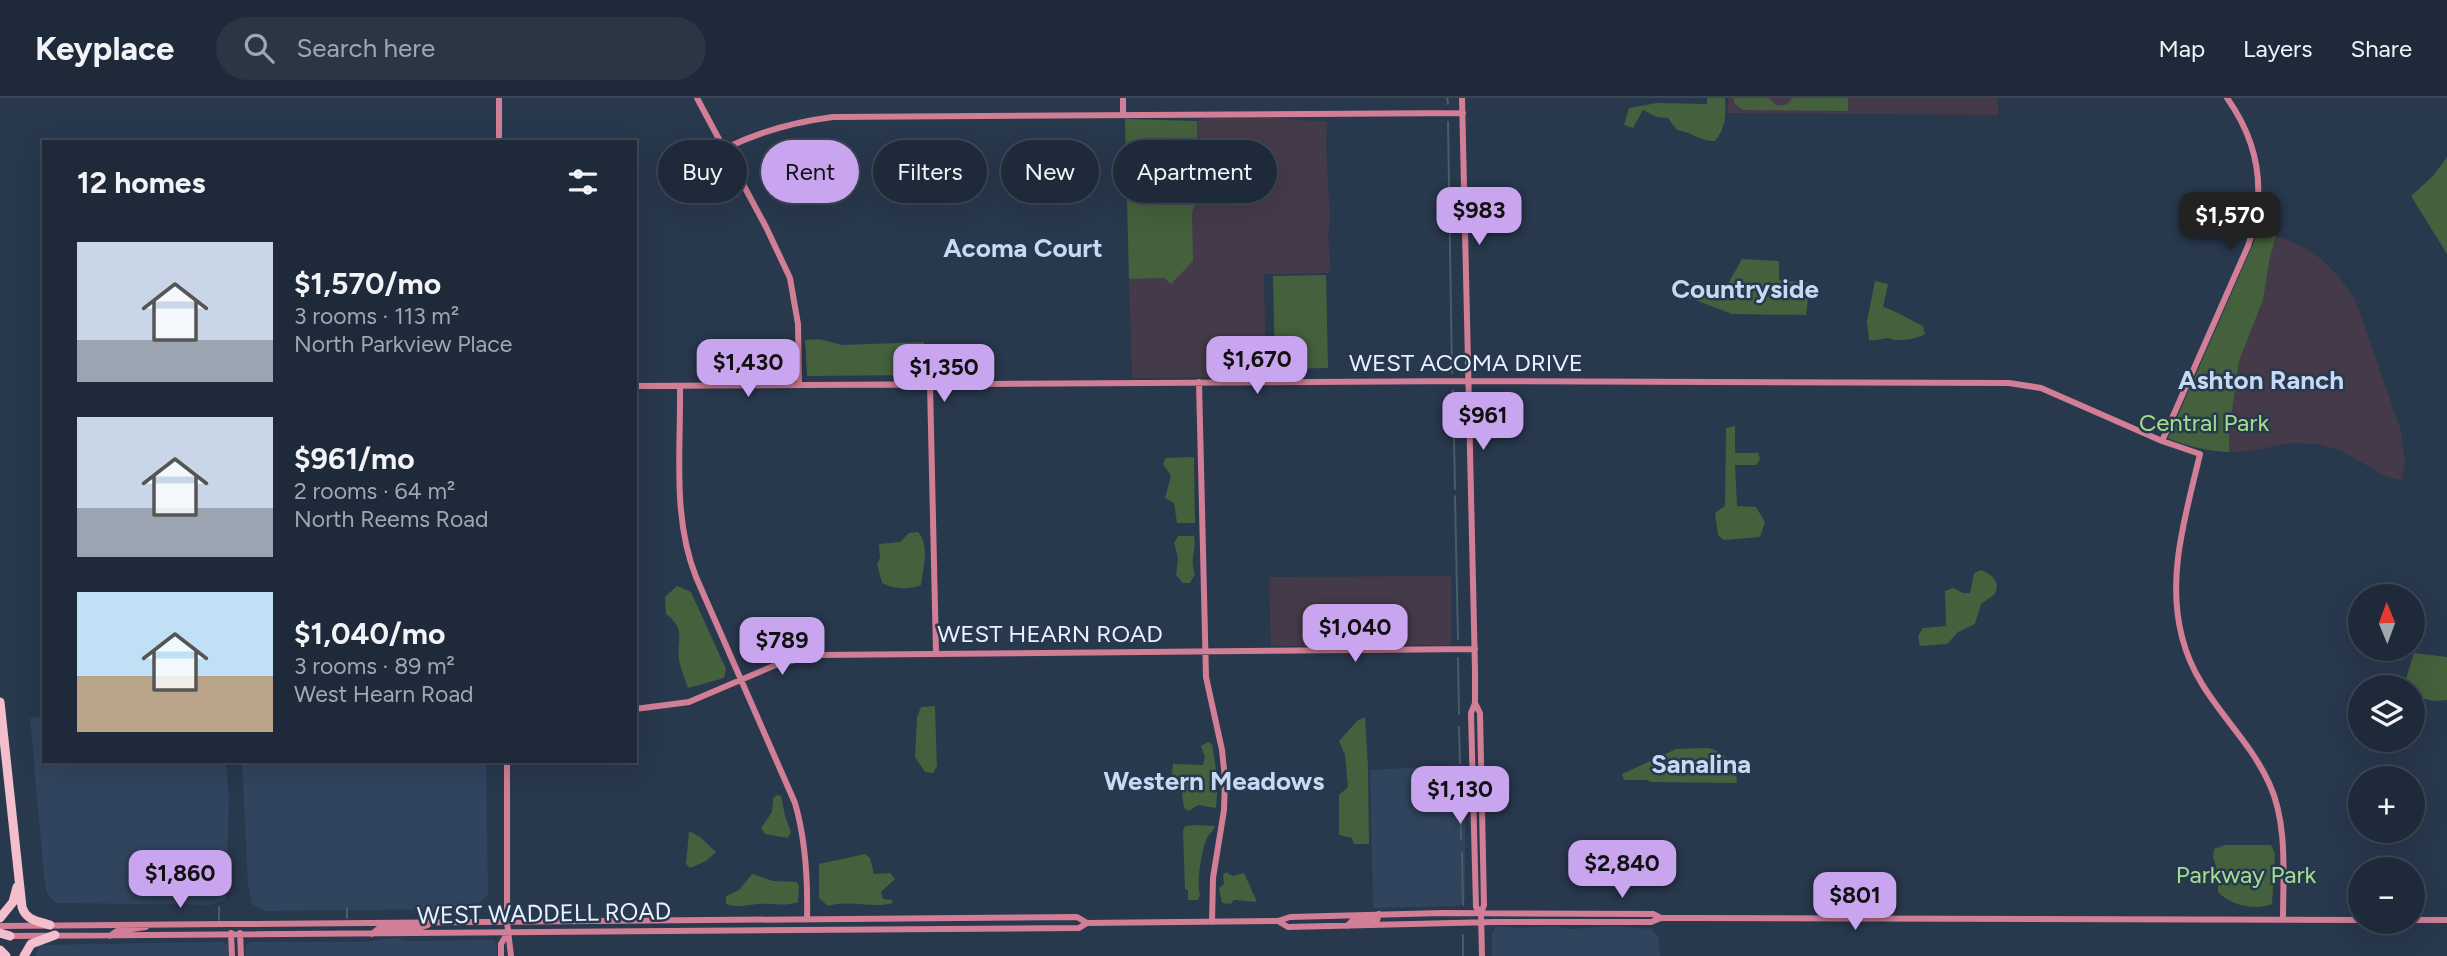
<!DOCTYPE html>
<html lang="en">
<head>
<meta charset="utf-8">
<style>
  :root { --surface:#1e2a3a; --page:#2b3645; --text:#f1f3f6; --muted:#a1a7af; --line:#3c4654; --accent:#c8a5ee }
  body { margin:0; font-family:Figtree,sans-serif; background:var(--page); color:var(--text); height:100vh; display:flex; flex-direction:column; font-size:26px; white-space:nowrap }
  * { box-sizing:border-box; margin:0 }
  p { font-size:23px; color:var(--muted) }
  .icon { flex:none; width:38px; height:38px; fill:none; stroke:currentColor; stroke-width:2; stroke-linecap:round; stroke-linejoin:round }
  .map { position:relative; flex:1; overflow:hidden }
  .side { position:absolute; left:42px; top:42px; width:595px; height:623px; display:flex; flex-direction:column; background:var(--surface); border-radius:0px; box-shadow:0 7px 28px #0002,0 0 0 2px var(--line) }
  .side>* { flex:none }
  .top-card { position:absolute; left:658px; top:42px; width:665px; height:63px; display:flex; gap:14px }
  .needle { width:46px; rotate:359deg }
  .tools { position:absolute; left:2348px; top:486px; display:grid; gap:14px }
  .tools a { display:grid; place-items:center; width:77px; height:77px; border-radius:50%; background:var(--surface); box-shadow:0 7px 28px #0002,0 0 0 2px var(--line); font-size:35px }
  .price { position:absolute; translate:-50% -60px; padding:0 16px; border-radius:14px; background:var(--accent); color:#111; font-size:23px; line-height:46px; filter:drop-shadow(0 2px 4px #0008) }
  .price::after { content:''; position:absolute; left:50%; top:42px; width:21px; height:16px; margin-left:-10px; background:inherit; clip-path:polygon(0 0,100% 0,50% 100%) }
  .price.active { background:#222; color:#fff }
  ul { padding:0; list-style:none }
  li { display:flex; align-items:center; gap:21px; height:175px; padding:0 35px }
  li span { display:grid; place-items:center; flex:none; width:196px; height:140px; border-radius:0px; color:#555 }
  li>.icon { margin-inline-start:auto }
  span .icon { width:84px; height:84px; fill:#fffc; stroke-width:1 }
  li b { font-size:30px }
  h2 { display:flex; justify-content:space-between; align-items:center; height:84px; padding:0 35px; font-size:30px }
  .chip { padding:0 24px; border-radius:32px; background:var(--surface); box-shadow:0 7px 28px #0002,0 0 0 2px var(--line); font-size:24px; line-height:63px }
  .chip.active { background:var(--accent); color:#111 }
  header { display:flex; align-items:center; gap:42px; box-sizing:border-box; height:98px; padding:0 35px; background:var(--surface); border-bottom:2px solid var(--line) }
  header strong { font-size:33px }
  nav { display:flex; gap:38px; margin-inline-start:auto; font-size:24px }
  .search { width:490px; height:63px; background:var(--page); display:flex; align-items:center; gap:18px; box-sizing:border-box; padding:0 24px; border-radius:38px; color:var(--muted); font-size:26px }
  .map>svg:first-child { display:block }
  .built { fill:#31445e }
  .education { fill:#453a49 }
  .green { fill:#45603d }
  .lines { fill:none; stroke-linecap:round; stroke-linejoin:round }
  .stream { stroke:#455f64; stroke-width:2 }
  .secondary { stroke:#d17e96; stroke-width:6 }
  .highway { stroke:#f3bfcc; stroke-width:9 }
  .labels { text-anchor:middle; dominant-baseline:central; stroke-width:5; stroke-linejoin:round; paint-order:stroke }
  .street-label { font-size:24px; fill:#e7f1ff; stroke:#28384d }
  .park-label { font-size:24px; fill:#a1e08f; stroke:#28384d }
  .neighbourhood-label { font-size:26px; font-weight:bold; fill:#c7daf5; stroke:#28384d }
</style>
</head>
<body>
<header>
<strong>Keyplace</strong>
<div class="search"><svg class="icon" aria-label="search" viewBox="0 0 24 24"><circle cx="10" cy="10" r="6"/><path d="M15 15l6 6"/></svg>Search here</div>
<nav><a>Map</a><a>Layers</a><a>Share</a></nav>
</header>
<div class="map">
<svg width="2447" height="858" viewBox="0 0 2447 858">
  <rect width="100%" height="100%" fill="#28384d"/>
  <!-- built -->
  <path class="built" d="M44 619V663H226L229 697 226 802 211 807 56 805 47 795 44 777 30 620Z
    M242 663H486L488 796 474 811 265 813 252 806 248 786Z
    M1465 667V802L1459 808 1373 810 1370 672Z
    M1496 828 1519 830 1554 828 1571 831 1613 828 1651 831 1658 838 1660 858H1492V835Z
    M395 840 409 843 494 842 497 848V858H245L246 847 251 844H362Z
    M222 844 228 847 229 858H36L38 847Z"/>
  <!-- education -->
  <path class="education" d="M1728 0H1998V17L1728 15Z
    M1205 20H1275L1327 24 1326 47 1330 120 1328 139 1331 175 1264 176 1266 279 1132 280 1129 181 1164 180 1197 98V23Z
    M2276 138 2300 147 2320 160 2339 179 2355 201 2401 333 2405 365 2401 382 2385 378 2342 353 2316 346 2292 345 2250 353 2229 354V335L2239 263 2263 202 2270 159Z
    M1451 478V547L1271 548 1269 479Z"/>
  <!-- green -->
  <path class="green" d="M1707 0H1725C1726 16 1726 30 1715 43 1701 44 1692 34 1677 32L1668 20 1657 19 1643 12 1633 30 1624 27 1629 10 1657 5 1707 6Z
    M1733 0H1769L1776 7C1783 8 1789 7 1792 0H1848V13L1743 12 1735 6Z
    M1125 21 1197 23V98L1192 115 1193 163 1171 186 1164 180 1129 181Z
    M2447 59V156L2411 98 2433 78Z
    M2263 135 2276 138 2270 159 2263 202 2239 263 2229 335V354C2208 353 2188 349 2168 340L2257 137Z
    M1742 161 1779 163V182L1810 185 1806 217 1732 216 1687 199 1692 185 1699 184 1722 196Z
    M1326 177 1328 270 1275 271 1273 178Z
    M1875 183 1888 186 1883 209C1899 214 1910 222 1923 228L1925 236C1917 241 1906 242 1897 242 1894 243 1890 240 1886 240 1880 241 1877 243 1869 242L1867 223Z
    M819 241 842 247 924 244 925 277 807 278 805 242Z
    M1735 328V355H1758L1760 361 1756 367H1735L1737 408 1756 409 1765 424 1760 439 1724 442 1718 437 1715 415 1725 408 1726 330Z
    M1194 359 1195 425H1177L1174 405 1165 400 1171 378 1163 366 1166 360Z
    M918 434C930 448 923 470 921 487 909 492 893 491 882 485L877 466 880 460 879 446 900 444 909 435Z
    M1178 438H1194C1197 454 1189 458 1195 476L1190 485H1183L1176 477 1178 460 1174 445Z
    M1981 472C1991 476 2001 483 1995 496L1981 506 1975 526 1958 534 1947 546 1920 548 1918 538 1923 530 1946 528 1945 493 1953 490 1963 495H1970L1974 475Z
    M677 488 691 494 726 571 724 580 688 590C685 581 681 572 679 562 676 541 687 532 666 516L665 499Z
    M2414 555 2447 559V602L2434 603 2413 598V590H2403Z
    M935 608 937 668 933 675 925 674 915 659 917 619 921 609Z
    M1365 619 1368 669 1369 746H1354L1352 740 1339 737V697L1348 689 1345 657 1339 643 1357 623Z
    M1208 644 1212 646 1218 683 1216 710 1198 707 1189 713 1184 710 1181 689 1171 685 1173 666 1203 667 1205 659 1201 648Z
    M1708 650C1726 654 1736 667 1737 685L1650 684 1648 682H1624L1622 676 1676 651Z
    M776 697 781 698 785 718 791 734 788 740 765 736 761 730 772 714 773 701Z
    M1197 727 1215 728C1214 732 1211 734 1208 738 1202 748 1196 786 1200 797L1198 802H1188V792L1185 791 1183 733 1185 728Z
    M689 733 700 739 716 754 706 763 690 770 686 766Z
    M2271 747 2275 756 2272 806C2255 813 2230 807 2218 794V777L2213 758 2214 751 2225 747Z
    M865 756 870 760 874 776 890 775 895 781 881 794 883 801 892 802 893 805C872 811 849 801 828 808L819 800V766Z
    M1226 774 1233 778 1244 775 1257 804 1234 802 1231 806 1222 805 1219 790 1224 786 1223 777Z
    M752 776 773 783 797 784 799 788 798 804C784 809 773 805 759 806 746 807 738 810 726 806V798L739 792Z"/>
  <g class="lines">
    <!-- stream -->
    <path class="stream" d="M1447 0 1448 6
      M1448 24 1452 275
      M1453 292 1455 391
      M1455 398 1458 541
      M1458 560 1459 616
      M1459 629 1460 665
      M1460 685 1461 741
      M1462 754 1463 807
      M219 809V822
      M347 810V820
      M1463 837V858"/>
    <!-- secondary -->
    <path class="secondary" d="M499 0V44
      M697 0 766 129 790 180 798 226 799 287
      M1123 0V16
      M1462 0 1475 572V605L1471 615 1476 809 1481 815
      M724 51C760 33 794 24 833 19L1463 15
      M1199 284 1206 579 1222 652 1225 681 1224 712 1213 780 1212 824
      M930 286 936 555
      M635 288 1468 283 2009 285 2041 290 2162 343 2200 356C2186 416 2166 478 2182 539 2197 600 2245 632 2269 685 2288 725 2283 778 2283 821
      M680 288C681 351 672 419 696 479L795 705C806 743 808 782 807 822
      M2162 343 2248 148C2267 95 2259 45 2227 0
      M1475 605 1480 615 1484 807 1481 815 1482 858
      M635 611 689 604 778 566 817 557 1475 551
      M507 663V824L511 858
      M2413 822H2447
      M1278 823 1288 829 1494 824H1651L1661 820
      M0 828 1077 819 1087 825 1278 823 1290 819 1443 815 1653 816 1661 820H1692L2361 822
      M1347 828 1352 823 1377 822 1379 816
      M231 835 232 858
      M240 835 241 858
      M372 836 378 831 419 830 428 827
      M9 838 1079 830 1087 825
      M110 838 117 833 146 829
      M501 858V846L508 834"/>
    <!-- highway -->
    <path class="highway" d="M0 604 22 809C26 822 37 823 50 827
      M0 820 13 804 17 789
      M0 835 10 838
      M0 852 6 858
      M24 858 31 846 55 837"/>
  </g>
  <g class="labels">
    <!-- street labels -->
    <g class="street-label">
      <text x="1466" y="264">WEST ACOMA DRIVE</text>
      <text x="1050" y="535">WEST HEARN ROAD</text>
      <text transform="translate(544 815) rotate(-1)">WEST WADDELL ROAD</text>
    </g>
    <!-- park labels -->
    <g class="park-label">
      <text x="2204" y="324">Central Park</text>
      <text x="2246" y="776">Parkway Park</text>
    </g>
    <!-- neighbourhood labels -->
    <g class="neighbourhood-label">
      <text x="1023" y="150">Acoma Court</text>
      <text x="1745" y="191">Countryside</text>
      <text x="2261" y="282">Ashton Ranch</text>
      <text x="1701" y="666">Sanalina</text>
      <text x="1214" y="683">Western Meadows</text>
    </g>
  </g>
</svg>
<div class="tools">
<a><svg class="needle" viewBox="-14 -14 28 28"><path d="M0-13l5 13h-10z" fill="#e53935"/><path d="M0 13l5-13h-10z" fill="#a1a7af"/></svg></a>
<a><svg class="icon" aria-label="layers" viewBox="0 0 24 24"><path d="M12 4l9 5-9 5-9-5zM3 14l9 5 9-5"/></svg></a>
<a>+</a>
<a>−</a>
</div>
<b class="price" style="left:1479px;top:149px">$983</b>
<b class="price active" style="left:2230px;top:154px">$1,570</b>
<b class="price" style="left:1257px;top:298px">$1,670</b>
<b class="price" style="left:748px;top:301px">$1,430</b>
<b class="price" style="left:944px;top:306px">$1,350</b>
<b class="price" style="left:1483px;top:354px">$961</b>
<b class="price" style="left:1355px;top:566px">$1,040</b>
<b class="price" style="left:782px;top:579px">$789</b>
<b class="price" style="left:1460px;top:728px">$1,130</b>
<b class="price" style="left:1622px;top:802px">$2,840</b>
<b class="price" style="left:180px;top:812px">$1,860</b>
<b class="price" style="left:1855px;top:834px">$801</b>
<div class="top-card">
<a class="chip">Buy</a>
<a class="chip active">Rent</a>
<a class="chip">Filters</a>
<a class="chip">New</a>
<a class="chip">Apartment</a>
</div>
<section class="side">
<h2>12 homes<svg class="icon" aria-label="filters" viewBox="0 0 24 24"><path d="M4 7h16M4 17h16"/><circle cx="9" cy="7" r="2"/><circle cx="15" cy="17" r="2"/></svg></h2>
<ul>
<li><span style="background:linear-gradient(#c9d6e8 70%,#9aa5b1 0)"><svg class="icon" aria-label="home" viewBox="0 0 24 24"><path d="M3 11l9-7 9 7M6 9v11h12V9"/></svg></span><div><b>$1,570/mo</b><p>3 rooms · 113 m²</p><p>North Parkview Place</p></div></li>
<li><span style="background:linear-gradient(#c9d6e8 65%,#9aa5b1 0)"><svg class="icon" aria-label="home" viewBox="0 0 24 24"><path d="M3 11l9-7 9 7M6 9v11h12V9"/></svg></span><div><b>$961/mo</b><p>2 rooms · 64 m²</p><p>North Reems Road</p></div></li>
<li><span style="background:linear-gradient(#bfe0f5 60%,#b9a48a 0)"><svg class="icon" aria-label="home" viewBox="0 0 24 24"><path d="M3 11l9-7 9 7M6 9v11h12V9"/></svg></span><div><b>$1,040/mo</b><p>3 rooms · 89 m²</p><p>West Hearn Road</p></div></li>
</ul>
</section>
</div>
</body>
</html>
